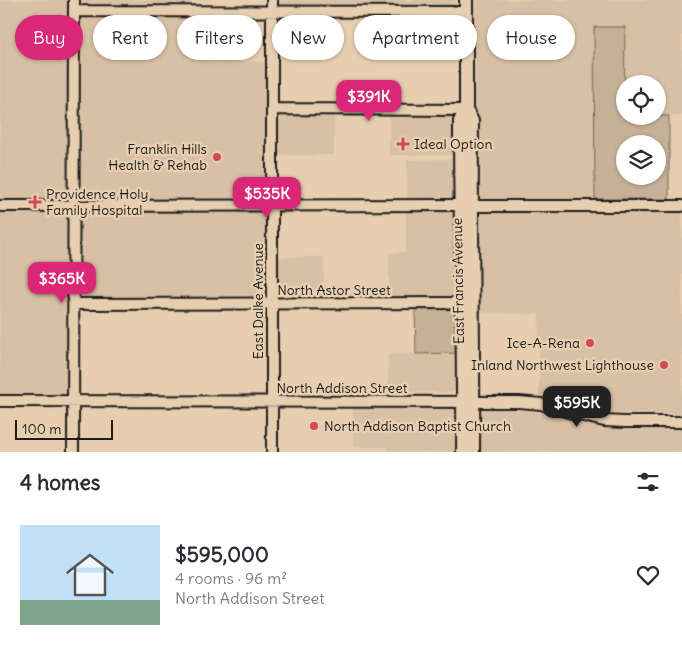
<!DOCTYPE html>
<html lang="en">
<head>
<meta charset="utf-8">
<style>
  :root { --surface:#fff; --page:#f2f2f3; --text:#2b2b33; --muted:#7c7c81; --accent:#db2777 }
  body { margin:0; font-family:Delius,sans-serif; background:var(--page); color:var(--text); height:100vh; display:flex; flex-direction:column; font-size:19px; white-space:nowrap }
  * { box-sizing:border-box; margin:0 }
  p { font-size:16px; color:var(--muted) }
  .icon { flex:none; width:28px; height:28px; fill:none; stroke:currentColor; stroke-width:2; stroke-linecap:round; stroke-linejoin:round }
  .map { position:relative; height:452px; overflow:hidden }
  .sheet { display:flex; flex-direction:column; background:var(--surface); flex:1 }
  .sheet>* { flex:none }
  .guide { position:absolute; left:15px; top:15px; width:652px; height:45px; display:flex; gap:10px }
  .controls { position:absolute; left:616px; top:75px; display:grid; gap:10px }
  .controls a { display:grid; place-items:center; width:50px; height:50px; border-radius:50%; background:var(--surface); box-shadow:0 1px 4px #0004; font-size:25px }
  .scale { position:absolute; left:15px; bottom:12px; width:98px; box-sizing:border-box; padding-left:5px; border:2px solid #1c1c1c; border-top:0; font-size:14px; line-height:18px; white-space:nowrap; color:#1c1c1c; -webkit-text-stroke:4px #e7ceaf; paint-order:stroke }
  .price { position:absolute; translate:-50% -42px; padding:0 11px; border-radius:10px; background:var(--accent); color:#fff; font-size:16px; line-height:32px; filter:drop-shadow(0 1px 2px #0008) }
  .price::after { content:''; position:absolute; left:50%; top:30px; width:15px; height:11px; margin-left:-8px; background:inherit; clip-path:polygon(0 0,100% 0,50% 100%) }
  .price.active { background:#222; color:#fff }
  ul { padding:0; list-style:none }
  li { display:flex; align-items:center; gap:15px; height:125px; padding:0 20px }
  li span { display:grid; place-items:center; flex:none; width:140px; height:100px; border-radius:0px; color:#555 }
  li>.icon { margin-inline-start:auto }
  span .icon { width:60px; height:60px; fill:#fffc; stroke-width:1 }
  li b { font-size:21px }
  h2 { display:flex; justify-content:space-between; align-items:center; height:60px; padding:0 20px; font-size:21px }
  .tag { padding:0 18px; border-radius:22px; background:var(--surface); box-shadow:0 1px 4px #0004; font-size:18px; line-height:45px }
  .tag.active { background:var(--accent); color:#fff }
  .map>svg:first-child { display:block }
  .built { fill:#d7c0a4 }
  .green { fill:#c6b197; stroke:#71665a; fill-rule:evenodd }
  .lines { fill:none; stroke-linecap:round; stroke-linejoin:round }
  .minor-casing { stroke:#1c1c1c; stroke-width:14 }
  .major-casing { stroke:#1c1c1c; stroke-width:16 }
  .minor { stroke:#e7ceaf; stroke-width:10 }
  .major { stroke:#e7ceaf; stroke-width:12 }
  .poi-dot { fill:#d1495b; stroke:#e7ceaf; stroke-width:2 }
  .labels { text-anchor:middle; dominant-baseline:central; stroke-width:5; stroke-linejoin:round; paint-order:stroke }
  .poi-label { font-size:14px; fill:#1c1c1c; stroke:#e7ceaf; text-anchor:start }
  .street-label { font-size:14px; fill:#1c1c1c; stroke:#e7ceaf }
</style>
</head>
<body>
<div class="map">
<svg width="682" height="452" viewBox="0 0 682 452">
  <rect width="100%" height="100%" fill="#e7ceaf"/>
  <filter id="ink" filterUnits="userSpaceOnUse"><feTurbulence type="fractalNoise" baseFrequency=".02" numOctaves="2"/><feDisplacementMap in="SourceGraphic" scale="10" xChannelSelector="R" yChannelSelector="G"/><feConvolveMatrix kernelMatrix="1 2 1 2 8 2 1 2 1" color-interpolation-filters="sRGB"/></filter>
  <g filter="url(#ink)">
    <!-- built -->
    <path class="built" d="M0 0H69L68 393 66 394H0Z
      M80 0H191V6H86L82 4Z
      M278 0H456V1L453 6H283L280 5Z
      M475 0H682V116H658V84H625L624 116 625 27H594L595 199 480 200 477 199 475 195Z
      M84 16H208L209 62H265L266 195 264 199 86 200H82L80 198 79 21 82 17Z
      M279 114H334V155H278L276 154V117Z
      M389 114 454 115 455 117 454 155H389Z
      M455 159V197L453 199 407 200V160Z
      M261 211 265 212 267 218 266 294 263 297 86 298 81 296 80 293V216L82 213 84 212Z
      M682 211V414L603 413 581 409 553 399 539 396V314L478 313V213L480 212Z
      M406 212H452L454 213 457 217V295L456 297 453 298H389V253L406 252Z
      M278 257H324V298L282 297 278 295 277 293Z
      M459 353 458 387 454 391 452 392H388V354Z
      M353 408 453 409 457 412 459 452H388L387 447H353Z
      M485 409 523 410 535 412 587 424 612 429H682V452H478L479 413Z"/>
    <!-- green -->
    <path class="green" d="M594 27H625L624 116H669V199H595ZM625 144H658V176H625Z
      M415 308 456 309 459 353 416 354Z"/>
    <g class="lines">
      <defs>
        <path id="minor" d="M272 0V452
          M74 11 466 12
          M272 109 466 110
          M0 206 460 205
          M472 206H682
          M74 304 468 303
          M0 401 519 402 541 404 575 414 604 421 625 422H682
          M73 452 74 0"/>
        <path id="major" d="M466 110 472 121C471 231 474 342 473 452
          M463 452C464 342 460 231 460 121L466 110V0"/>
      </defs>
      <!-- minor casing -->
      <use href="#minor" class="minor-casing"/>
      <!-- major casing -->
      <use href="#major" class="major-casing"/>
      <!-- minor -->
      <use href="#minor" class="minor"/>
      <!-- major -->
      <use href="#major" class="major"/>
    </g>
  </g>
  <!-- markers -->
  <g class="poi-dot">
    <path d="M400.5 136.5h5v5h5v5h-5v5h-5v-5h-5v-5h5z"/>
    <circle cx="217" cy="157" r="5"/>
    <path d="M32.5 194.5h5v5h5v5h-5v5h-5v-5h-5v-5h5z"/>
    <circle cx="590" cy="343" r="5"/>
    <circle cx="664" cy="365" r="5"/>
    <circle cx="314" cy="426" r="5"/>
  </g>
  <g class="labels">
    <!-- poi labels -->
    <g class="poi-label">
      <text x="414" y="144">Ideal Option</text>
      <text x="207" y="149" text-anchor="end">Franklin Hills<tspan x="207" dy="16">Health &amp; Rehab</tspan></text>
      <text x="46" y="194">Providence Holy<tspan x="46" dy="16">Family Hospital</tspan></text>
      <text x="580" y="343" text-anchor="end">Ice-A-Rena</text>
      <text x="654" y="365" text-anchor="end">Inland Northwest Lighthouse</text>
      <text x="324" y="426">North Addison Baptist Church</text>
    </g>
    <!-- street labels -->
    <g class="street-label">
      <text transform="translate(458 281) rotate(-91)">East Francis Avenue</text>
      <text x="334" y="290">North Astor Street</text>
      <text transform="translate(258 301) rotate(-90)">East Dalke Avenue</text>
      <text x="342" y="388">North Addison Street</text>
    </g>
  </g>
</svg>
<div class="controls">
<a><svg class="icon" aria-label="locate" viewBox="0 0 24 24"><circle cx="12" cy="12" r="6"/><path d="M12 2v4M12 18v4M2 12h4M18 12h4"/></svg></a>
<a><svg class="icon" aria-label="layers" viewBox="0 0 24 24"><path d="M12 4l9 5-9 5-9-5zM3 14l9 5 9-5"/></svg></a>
</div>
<div class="scale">100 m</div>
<b class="price" style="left:369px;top:122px">$391K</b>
<b class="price" style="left:267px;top:219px">$535K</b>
<b class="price" style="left:62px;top:304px">$365K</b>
<b class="price active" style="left:577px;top:428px">$595K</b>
<div class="guide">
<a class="tag active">Buy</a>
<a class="tag">Rent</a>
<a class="tag">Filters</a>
<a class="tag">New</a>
<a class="tag">Apartment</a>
<a class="tag">House</a>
</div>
</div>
<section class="sheet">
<h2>4 homes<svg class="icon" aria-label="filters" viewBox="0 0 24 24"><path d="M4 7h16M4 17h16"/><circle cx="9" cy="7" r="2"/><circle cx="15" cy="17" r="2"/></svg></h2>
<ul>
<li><span style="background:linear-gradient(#bfe0f5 75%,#7fa58c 0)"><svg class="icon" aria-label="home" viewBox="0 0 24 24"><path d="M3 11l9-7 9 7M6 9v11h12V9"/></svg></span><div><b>$595,000</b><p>4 rooms · 96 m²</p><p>North Addison Street</p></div><svg class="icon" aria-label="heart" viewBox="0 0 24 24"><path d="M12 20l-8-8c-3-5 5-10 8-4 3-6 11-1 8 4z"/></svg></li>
</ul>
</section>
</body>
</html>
